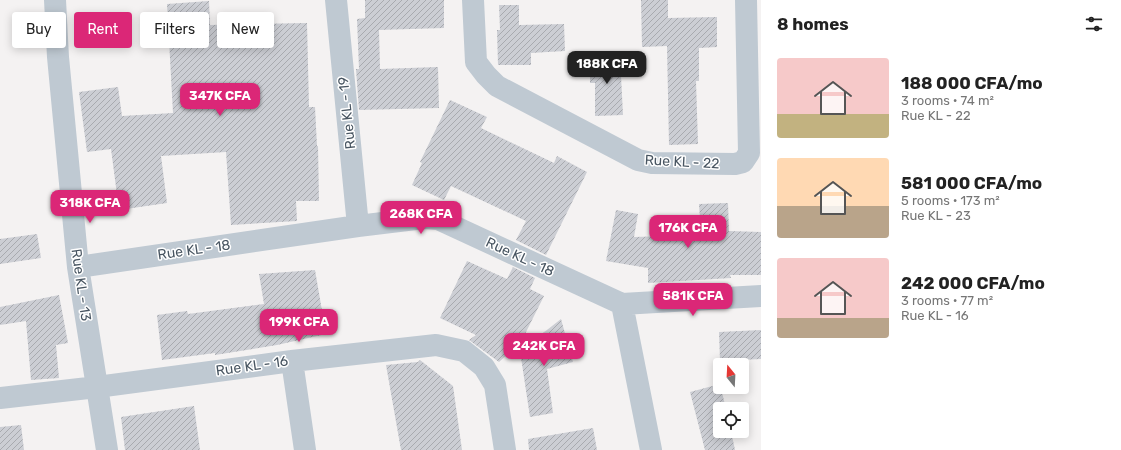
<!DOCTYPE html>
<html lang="en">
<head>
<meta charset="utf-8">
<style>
  :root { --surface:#fff; --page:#f2f2f2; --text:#222; --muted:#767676; --accent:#db2777 }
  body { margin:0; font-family:Rubik,sans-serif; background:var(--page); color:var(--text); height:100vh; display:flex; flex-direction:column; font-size:15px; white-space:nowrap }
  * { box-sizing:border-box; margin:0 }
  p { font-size:13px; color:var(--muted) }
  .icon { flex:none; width:22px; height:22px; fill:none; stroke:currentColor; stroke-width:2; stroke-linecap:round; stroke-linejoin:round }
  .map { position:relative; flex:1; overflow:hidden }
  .sheet { display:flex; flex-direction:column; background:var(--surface); width:360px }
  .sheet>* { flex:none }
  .banner { position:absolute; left:12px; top:12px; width:380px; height:36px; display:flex; gap:8px }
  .needle { width:26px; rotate:342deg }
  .tools { position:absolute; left:713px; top:358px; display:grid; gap:8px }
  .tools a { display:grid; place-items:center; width:36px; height:36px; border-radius:4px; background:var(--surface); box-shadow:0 2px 10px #0003; font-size:20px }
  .price { position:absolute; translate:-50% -34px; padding:0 9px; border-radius:8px; background:var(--accent); color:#fff; font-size:13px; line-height:26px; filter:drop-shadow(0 1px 2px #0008) }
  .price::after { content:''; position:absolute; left:50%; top:24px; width:12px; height:9px; margin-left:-6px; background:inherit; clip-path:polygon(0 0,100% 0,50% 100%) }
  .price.current { background:#222; color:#fff }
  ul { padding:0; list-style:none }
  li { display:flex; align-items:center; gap:12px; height:100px; padding:0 16px }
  li span { display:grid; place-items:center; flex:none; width:112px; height:80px; border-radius:4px; color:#555 }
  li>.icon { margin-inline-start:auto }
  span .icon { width:48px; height:48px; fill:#fffc; stroke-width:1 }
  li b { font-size:17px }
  h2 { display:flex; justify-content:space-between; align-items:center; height:48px; padding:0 16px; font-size:17px }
  .chip { padding:0 14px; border-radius:4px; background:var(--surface); box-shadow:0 2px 10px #0003; font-size:14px; line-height:36px }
  .chip.current { background:var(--accent); color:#fff }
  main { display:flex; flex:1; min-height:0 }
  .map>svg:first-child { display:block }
  .building { fill:url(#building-hatch) }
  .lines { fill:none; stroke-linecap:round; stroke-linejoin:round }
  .minor { stroke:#bfc9d2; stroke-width:22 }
  .labels { text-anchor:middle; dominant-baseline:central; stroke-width:3; stroke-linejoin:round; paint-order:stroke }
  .street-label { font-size:14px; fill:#485561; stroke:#fff }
</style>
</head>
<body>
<main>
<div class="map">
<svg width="761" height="450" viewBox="0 0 761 450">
  <defs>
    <pattern id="building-hatch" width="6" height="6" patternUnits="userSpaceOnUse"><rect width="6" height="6" fill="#ccced4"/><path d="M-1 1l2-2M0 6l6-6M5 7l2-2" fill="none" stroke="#a8aaaf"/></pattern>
  </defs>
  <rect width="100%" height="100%" fill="#f4f2f2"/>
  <!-- building -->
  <path class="building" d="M365 0H444V28L379 30 380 69 438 67 439 108 359 110 356 69H359L357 19 365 18Z
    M641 0H668V18L717 17V47L699 48V81H696L698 144 669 145 667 46 642 47Z
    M209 1 210 25 307 23 309 107H315L317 146H318L319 201H296L297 221 231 225 226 152 161 156 167 203 119 210 111 149 87 152 79 92 118 87 122 116 173 113 167 4Z
    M499 5H519V25L564 24 565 51 531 53V65H498L497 30H500Z
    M590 56H620L623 115 595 116V83H590Z
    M450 100 487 117 481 128 554 163 557 156 587 172 546 255 516 240 526 221 451 186 444 200 412 185 422 163 420 162Z
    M728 203 729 231 761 232V275H730L731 278 648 283V268L606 261 616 210 638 214 634 237 701 235 699 204Z
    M37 234 41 258 0 264V239Z
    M467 261 507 279 513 267 535 278 530 289 544 296 521 342 499 362 469 340 476 335 440 318Z
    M315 270 326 334 277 345 215 355V353L162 360 157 315 187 311 188 314 264 304 259 274Z
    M59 295 68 343 56 345 59 378 31 380 26 321 0 325V307Z
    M561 319 573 362 547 369 553 413 530 417 520 351Z
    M761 330V359L720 361 719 332Z
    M420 360 453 386 462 450H401L386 365 418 362Z
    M720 384 726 409H720V431H731L735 450H705L690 392Z
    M194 406 200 450H125L121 417Z
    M21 425 24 450H0V427Z
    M593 428 597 450H529L528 439Z"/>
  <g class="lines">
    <!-- minor -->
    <path class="minor" d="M55 0 58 57 78 267 107 450
      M336 0 358 226
      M473 0 476 62 486 75 497 86 638 160 652 163 735 164 743 162 749 153 746 0
      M78 267 358 226 424 218 438 219 622 304 651 450
      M622 304 761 296
      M292 361 305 450
      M0 398 97 387 292 361 436 345 464 351 484 367 495 385 505 450"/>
  </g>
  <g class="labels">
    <!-- street labels -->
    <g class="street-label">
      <text transform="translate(347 113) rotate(-96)">Rue KL - 19</text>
      <text transform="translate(682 162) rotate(3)">Rue KL - 22</text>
      <text transform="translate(194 250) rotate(-8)">Rue KL - 18</text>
      <text transform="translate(520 257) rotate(25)">Rue KL - 18</text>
      <text transform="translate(81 285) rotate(82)">Rue KL - 13</text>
      <text transform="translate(252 366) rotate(-8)">Rue KL - 16</text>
    </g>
  </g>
</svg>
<div class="tools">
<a><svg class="needle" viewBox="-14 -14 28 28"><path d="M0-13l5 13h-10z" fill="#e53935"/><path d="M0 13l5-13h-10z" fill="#767676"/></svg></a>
<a><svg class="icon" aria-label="locate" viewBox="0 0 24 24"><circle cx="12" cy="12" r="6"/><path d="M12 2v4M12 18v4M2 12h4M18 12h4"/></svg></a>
</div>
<b class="price current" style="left:607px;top:85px">188K CFA</b>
<b class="price" style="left:220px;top:117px">347K CFA</b>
<b class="price" style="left:90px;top:224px">318K CFA</b>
<b class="price" style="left:421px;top:235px">268K CFA</b>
<b class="price" style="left:688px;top:249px">176K CFA</b>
<b class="price" style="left:693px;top:317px">581K CFA</b>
<b class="price" style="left:299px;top:343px">199K CFA</b>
<b class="price" style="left:544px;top:367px">242K CFA</b>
<div class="banner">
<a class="chip">Buy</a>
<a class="chip current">Rent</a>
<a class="chip">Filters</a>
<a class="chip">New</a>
</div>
</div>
<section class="sheet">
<h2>8 homes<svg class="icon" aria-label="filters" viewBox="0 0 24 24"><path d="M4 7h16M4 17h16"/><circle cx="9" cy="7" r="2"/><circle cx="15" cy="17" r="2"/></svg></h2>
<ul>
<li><span style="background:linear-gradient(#f6c9c9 70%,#c2b280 0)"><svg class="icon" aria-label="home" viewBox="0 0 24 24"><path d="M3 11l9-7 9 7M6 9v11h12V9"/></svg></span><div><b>188 000 CFA/mo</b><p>3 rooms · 74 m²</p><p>Rue KL - 22</p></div></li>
<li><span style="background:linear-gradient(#ffd9b3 60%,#b9a48a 0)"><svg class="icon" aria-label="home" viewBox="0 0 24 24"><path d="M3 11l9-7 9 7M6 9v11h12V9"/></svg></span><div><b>581 000 CFA/mo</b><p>5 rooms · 173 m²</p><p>Rue KL - 23</p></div></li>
<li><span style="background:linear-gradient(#f6c9c9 75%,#b9a48a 0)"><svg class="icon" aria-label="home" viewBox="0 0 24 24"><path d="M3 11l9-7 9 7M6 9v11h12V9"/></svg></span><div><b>242 000 CFA/mo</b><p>3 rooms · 77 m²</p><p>Rue KL - 16</p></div></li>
</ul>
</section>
</main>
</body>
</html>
